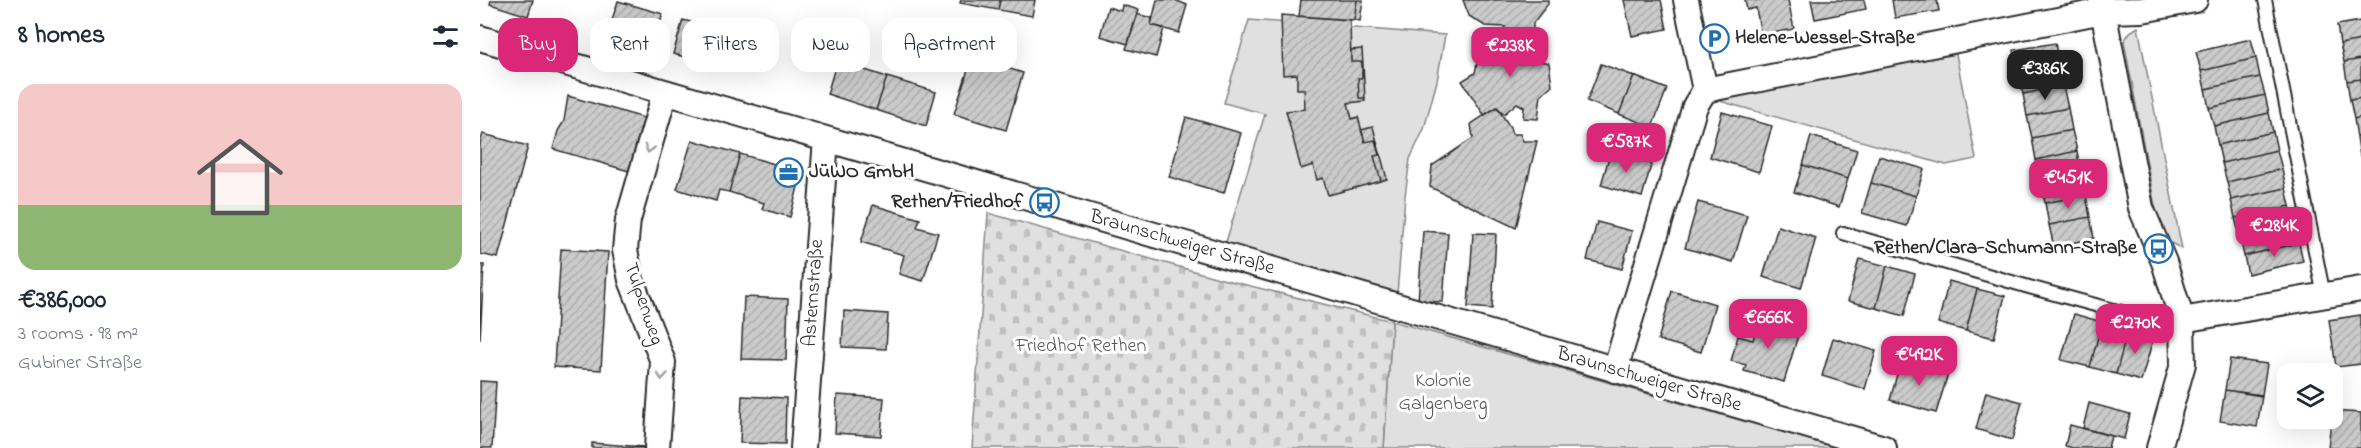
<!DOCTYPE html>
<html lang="en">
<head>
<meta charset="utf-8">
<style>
  :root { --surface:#fff; --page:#f6f6f7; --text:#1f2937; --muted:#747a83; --accent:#db2777 }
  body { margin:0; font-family:"Indie Flower",sans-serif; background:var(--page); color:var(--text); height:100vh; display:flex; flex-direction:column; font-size:22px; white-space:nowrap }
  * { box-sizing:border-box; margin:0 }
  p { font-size:20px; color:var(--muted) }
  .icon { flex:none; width:33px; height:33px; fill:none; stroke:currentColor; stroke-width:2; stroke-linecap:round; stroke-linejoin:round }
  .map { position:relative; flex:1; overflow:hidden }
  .drawer { display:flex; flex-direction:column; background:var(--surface); width:480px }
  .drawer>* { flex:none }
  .guide { position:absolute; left:18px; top:18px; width:570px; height:54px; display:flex; gap:12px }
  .buttons { position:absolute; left:1797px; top:363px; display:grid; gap:12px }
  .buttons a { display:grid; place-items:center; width:66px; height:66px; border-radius:12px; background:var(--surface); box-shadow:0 6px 24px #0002; font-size:30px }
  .price { position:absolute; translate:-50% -51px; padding:0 14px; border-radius:12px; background:var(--accent); color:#fff; font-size:20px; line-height:39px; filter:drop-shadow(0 2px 3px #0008) }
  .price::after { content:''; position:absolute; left:50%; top:36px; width:18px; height:14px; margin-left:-9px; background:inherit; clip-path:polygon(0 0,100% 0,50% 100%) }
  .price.current { background:#222; color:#fff }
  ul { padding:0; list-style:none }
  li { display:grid; align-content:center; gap:12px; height:318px; padding:0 18px }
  li span { display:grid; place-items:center; height:186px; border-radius:18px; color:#555 }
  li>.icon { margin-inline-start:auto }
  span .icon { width:108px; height:108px; fill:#fffc; stroke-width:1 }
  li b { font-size:26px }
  h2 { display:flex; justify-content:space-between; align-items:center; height:72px; padding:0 18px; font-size:26px }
  .chip { padding:0 21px; border-radius:18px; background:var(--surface); box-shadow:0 6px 24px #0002; font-size:21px; line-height:54px }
  .chip.current { background:var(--accent); color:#fff }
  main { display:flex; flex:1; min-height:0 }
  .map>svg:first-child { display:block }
  .green { fill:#e0e0e0; stroke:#868686; stroke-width:1.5 }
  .cemetery { fill:url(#cemetery-stones); stroke:#868686; stroke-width:1.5 }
  .building { fill:url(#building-hatch); stroke:#2b2b2b; stroke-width:1.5 }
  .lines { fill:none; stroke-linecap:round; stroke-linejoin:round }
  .service-casing { stroke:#2b2b2b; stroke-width:16 }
  .minor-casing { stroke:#2b2b2b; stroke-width:28 }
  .service { stroke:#fff; stroke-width:12 }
  .minor { stroke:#fff; stroke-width:24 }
  .oneway { stroke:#a0a0a0 }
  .labels { text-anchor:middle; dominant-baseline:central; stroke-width:6; stroke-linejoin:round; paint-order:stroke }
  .poi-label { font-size:20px; font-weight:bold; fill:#2b2b2b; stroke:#fff; text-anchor:start }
  .street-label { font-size:20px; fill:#2b2b2b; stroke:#fff }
  .park-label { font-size:20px; fill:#585858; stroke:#fff }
</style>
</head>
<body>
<main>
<section class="drawer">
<h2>8 homes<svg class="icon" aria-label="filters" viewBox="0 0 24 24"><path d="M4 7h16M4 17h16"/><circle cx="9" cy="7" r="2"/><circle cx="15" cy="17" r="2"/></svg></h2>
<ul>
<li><span style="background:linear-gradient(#f6c9c9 65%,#8fb573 0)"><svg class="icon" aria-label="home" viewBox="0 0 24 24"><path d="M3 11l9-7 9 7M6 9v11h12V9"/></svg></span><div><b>€386,000</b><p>3 rooms · 98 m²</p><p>Gubiner Straße</p></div></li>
</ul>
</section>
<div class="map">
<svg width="1881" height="448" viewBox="0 0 1881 448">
  <defs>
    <pattern id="cemetery-stones" width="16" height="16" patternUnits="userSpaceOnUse" patternTransform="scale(1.5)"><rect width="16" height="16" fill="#e0e0e0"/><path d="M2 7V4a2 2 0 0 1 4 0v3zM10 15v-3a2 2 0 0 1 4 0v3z" fill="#c0c0c0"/></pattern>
    <pattern id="building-hatch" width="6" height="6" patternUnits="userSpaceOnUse" patternTransform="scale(1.5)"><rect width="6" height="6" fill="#cbcbcb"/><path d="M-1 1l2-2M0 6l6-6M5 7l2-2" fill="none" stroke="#aeaeae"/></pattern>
  </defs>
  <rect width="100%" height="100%" fill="#fff"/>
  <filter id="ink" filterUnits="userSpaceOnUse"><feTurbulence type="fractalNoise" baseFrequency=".0167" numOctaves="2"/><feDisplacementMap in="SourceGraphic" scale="12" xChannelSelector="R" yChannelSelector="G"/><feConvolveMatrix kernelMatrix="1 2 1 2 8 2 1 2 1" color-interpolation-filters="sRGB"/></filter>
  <g filter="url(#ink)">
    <!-- green -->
    <path class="green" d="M769 20 965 35 957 81 944 129 930 159 925 196 916 306 742 255 785 114 744 103Z
      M1658 27 1702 249 1689 242 1677 217 1644 41 1650 32Z
      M1476 54 1496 159 1466 165 1229 98Z
      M912 321 1358 448H904Z"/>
    <!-- cemetery -->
    <path class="cemetery" d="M508 213 742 279 912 321 904 448H492Z"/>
    <!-- building -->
    <path class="building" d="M11 0H53L48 16 10 4Z
      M481 0H520L518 10 480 3Z
      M520 0H555L552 16 518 10Z
      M677 0H695L707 5 699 33 671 25Z
      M821 0H877L874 20 819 16Z
      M877 0H883L880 21 874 20Z
      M983 0H1068V4L1053 23V38L1024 36 1025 27 1005 26 989 16Z
      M1144 0H1181L1187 29 1152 36Z
      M1265 0H1308L1314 29 1281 35 1276 8 1267 10Z
      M1331 0H1384L1386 9 1335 19Z
      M1412 0H1457L1459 11 1415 18Z
      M138 1 183 14 171 50 127 36Z
      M642 5 659 10 648 44 620 36 628 7 641 11Z
      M657 14 672 18 671 25 684 28 676 57 646 49Z
      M801 15 870 20 871 62H882V78H878L879 98H884L885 101 868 103 872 119 878 117 885 142 895 140 899 155 894 156 901 181 848 195 843 178 837 180 833 165 821 169 806 111 825 109 824 89H817V74L803 75Z
      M203 20 242 30 233 64 193 54Z
      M1881 21V40L1860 44 1857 25Z
      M1024 36 1053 38 1052 48 1057 60 1069 63 1072 85 1061 95 1058 119 1043 118 1044 107 1037 103 1024 114 1017 107 1004 115 982 81 995 73 998 58 1024 44Z
      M1771 39 1776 58 1721 71 1716 52Z
      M1881 40V59L1864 62 1860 44Z
      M1575 43 1579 64 1538 73 1534 50Z
      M882 49 885 98H879L878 78H882V62H871V50Z
      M492 57 543 73 526 130 474 114Z
      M1776 58 1780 77 1725 89 1721 71Z
      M1881 59V79L1867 81 1864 62Z
      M357 61 407 77 396 110 347 94Z
      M1121 64 1154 76 1139 114 1107 101Z
      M1579 64 1583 86 1543 94 1538 73Z
      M1154 76 1187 89 1172 127 1139 114Z
      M407 77 456 92 446 126 396 110Z
      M1780 77 1785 95 1729 108 1725 89Z
      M1881 79V98L1870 100 1867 81Z
      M1583 86 1588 108 1547 116 1543 94Z
      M1785 95 1789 113 1734 126 1729 108Z
      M88 96 164 118 149 171 73 149 78 131 84 121Z
      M1881 98V117L1874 119 1870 100Z
      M1017 107 1030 127 1032 134H1040L1043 141H1057L1036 228 950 187 952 166 993 138 991 124Z
      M1588 108 1592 130 1552 138 1547 116Z
      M1242 112 1292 126 1279 172 1230 157Z
      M1789 113 1793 132 1738 145 1734 126Z
      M706 117 761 133 744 193 689 177Z
      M1881 117V136L1877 137 1874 119Z
      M893 127 907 179 901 181 894 156 899 155 895 140 885 142 881 130Z
      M1592 130 1597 151 1556 160 1552 138Z
      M1793 132 1797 150 1742 163 1738 145Z
      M3 134 48 146 18 258 0 254V143Z
      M1331 136 1377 150 1368 179 1323 165Z
      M1881 136V156H1880L1877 137Z
      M212 140 260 154 249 192 239 190 236 201 197 189Z
      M1131 150 1172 162 1162 197 1121 185Z
      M1797 150 1802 169 1747 182 1742 163Z
      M1597 151 1601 173 1560 181 1556 160Z
      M260 154 322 172 310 217 282 209 284 203 249 192Z
      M1399 156 1444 169 1436 196 1391 183Z
      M1323 165 1368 179 1359 207 1314 192Z
      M1802 169 1806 188 1751 200 1747 182Z
      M1601 173 1606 195 1565 203 1560 181Z
      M1391 183 1436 196 1427 226 1382 213Z
      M1806 188 1810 206 1755 218 1751 200Z
      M1606 195 1610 217 1569 225 1565 203Z
      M1218 202 1267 215 1253 262 1205 248Z
      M393 205 440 219 437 227 458 233 443 281 419 274 424 255 381 242Z
      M1810 206 1815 224 1760 237 1755 218Z
      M1610 217 1614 238 1574 247 1569 225Z
      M1117 222 1152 231 1142 269 1107 260Z
      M1815 224 1819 243 1764 256 1760 237Z
      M1298 226 1336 238 1321 288 1283 277Z
      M943 231 968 233 963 302 938 301Z
      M993 233 1016 234 1012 309 988 307Z
      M1819 243 1823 261 1768 274 1764 256Z
      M81 249 128 252 121 370 74 367Z
      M1379 259 1407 266 1396 308 1368 301Z
      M0 265H4L0 340Z
      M1407 266 1435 274 1424 316 1396 308Z
      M1469 281 1497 289 1486 331 1458 323Z
      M1497 289 1525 296 1514 338 1486 331Z
      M1192 291 1235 304 1221 352 1178 340Z
      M264 297 308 299 306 360 261 359Z
      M364 311 408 314 406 349 362 347Z
      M1594 314 1622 322 1610 367 1581 360Z
      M1881 315V364L1856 367 1849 320Z
      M1280 317 1320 329 1304 382 1264 371 1266 365 1251 361 1258 336 1273 340Z
      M1622 322 1648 329 1636 374 1610 367Z
      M1648 329 1674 336 1661 381 1636 374Z
      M1353 338 1396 351 1385 389 1342 376Z
      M1750 359 1787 364 1782 395 1745 390Z
      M1421 360 1468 374 1456 413 1410 400Z
      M0 381 16 382 12 448H0Z
      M1745 390 1782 396 1777 427 1740 421Z
      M1506 392 1542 402 1532 440 1496 429Z
      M357 395 404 398 401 436 355 433Z
      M262 396 306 398 305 444 260 443Z
      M1609 403 1650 414 1644 439 1603 428Z
      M1852 411 1881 413V448H1848Z
      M1590 425 1631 436 1628 448H1593L1585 446Z
      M112 443 164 447V448H112Z"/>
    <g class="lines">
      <defs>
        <path id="service" d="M1785 0 1844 296
          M1363 233 1549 287 1685 324 1702 320"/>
        <path id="minor" d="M1621 0 1661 208 1684 262 1702 320 1703 364 1679 448
          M0 38 1404 448
          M1225 90 1623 11 1662 10 1715 0
          M1702 320 1881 289
          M1135 370 1215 106 1225 90 1206 0
          M177 448 183 362 151 280 145 250 148 220 185 92
          M323 448 346 139"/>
      </defs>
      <!-- service casing -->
      <use href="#service" class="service-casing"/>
      <!-- minor casing -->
      <use href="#minor" class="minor-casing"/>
      <!-- service -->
      <use href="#service" class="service"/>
      <!-- minor -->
      <use href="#minor" class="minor"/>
    </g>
    <!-- one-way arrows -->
    <defs><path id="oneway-chevron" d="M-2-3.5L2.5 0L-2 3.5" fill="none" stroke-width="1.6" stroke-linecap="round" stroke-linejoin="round" transform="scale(1.5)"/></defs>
    <g class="oneway">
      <use href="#oneway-chevron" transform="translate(169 149) rotate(106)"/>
      <use href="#oneway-chevron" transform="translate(182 376) rotate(94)"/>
    </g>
  </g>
  <!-- icons -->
  <defs>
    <symbol id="parking-ring" viewBox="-11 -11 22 22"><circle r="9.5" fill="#fff" stroke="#1f6fb2" stroke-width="1.5"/><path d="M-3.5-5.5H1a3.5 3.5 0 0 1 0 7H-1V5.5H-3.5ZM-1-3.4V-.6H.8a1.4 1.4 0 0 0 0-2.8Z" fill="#1f6fb2"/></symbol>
    <symbol id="office-ring" viewBox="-11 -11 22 22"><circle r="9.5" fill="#fff" stroke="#1f6fb2" stroke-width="1.5"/><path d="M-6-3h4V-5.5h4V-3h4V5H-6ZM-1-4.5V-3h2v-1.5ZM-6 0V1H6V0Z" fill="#1f6fb2"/></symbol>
    <symbol id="bus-ring" viewBox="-11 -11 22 22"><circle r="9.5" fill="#fff" stroke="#1f6fb2" stroke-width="1.5"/><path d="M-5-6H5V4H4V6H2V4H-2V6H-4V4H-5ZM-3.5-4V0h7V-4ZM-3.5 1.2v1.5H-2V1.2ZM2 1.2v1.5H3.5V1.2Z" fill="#1f6fb2"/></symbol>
  </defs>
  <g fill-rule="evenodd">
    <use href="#parking-ring" x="1218" y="22" width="33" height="33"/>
    <use href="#office-ring" x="292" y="156" width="33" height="33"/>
    <use href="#bus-ring" x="548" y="186" width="33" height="33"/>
    <use href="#bus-ring" x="1662" y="232" width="33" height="33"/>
  </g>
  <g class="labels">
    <!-- poi labels -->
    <g class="poi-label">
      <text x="1255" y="38">Helene-Wessel-Straße</text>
      <text x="329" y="172">JüWO GmbH</text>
      <text x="543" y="202" text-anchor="end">Rethen/Friedhof</text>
      <text x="1657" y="248" text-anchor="end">Rethen/Clara-Schumann-Straße</text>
    </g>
    <!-- street labels -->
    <g class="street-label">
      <text transform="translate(702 243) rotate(16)">Braunschweiger Straße</text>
      <text transform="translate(334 293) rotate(-86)">Asternstraße</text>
      <text transform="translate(163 304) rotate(71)">Tulpenweg</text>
      <text transform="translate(1169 380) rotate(16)">Braunschweiger Straße</text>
    </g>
    <!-- park labels -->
    <g class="park-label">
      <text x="601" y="346">Friedhof Rethen</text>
      <text x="963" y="381">Kolonie<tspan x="963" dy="23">Galgenberg</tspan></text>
    </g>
  </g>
</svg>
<div class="buttons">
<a><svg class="icon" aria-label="layers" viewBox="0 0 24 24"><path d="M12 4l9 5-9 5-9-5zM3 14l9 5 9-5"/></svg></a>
</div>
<b class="price" style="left:1030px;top:78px">€238K</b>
<b class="price current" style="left:1565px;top:101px">€386K</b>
<b class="price" style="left:1146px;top:174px">€587K</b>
<b class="price" style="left:1588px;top:210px">€451K</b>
<b class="price" style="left:1794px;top:258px">€284K</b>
<b class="price" style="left:1288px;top:350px">€666K</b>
<b class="price" style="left:1655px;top:355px">€270K</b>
<b class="price" style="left:1439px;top:387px">€492K</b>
<div class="guide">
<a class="chip current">Buy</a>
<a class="chip">Rent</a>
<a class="chip">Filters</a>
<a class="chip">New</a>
<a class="chip">Apartment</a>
</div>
</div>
</main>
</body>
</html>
